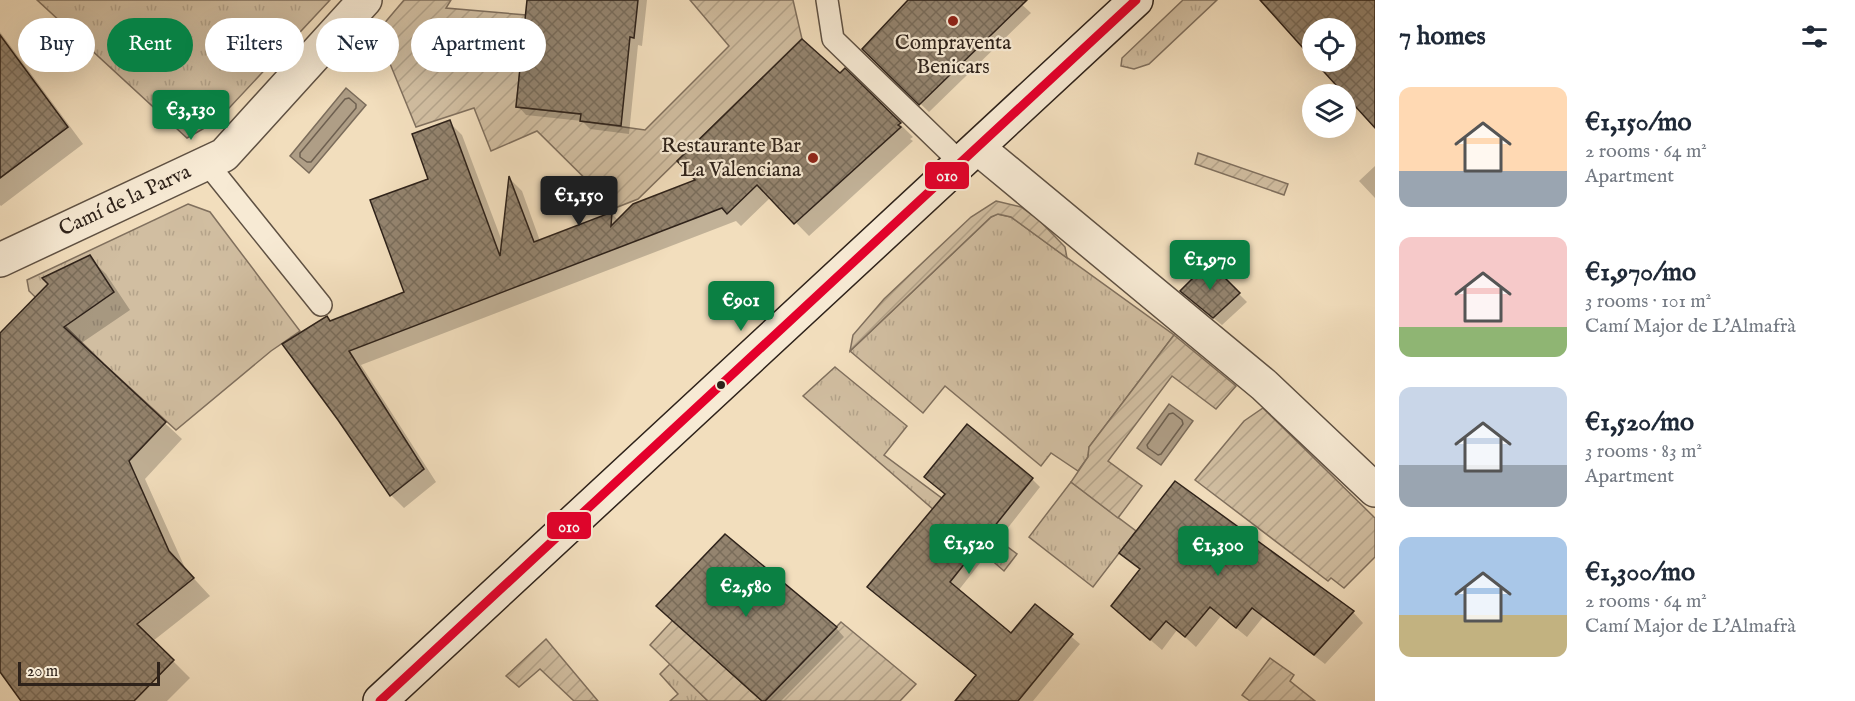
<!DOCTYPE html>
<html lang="en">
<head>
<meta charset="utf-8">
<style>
  :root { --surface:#fff; --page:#f2f2f3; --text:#1f2937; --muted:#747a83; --accent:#0b8043 }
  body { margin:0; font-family:"IM FELL English",serif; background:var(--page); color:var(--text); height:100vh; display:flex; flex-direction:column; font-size:22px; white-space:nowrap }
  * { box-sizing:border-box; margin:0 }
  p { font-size:20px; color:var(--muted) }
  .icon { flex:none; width:33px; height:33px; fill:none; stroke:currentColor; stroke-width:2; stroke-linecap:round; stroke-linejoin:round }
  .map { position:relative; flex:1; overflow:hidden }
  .drawer { display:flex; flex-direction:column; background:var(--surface); width:480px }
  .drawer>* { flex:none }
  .guide { position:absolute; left:18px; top:18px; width:570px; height:54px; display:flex; gap:12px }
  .fabs { position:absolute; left:1302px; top:18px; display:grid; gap:12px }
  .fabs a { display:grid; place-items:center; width:54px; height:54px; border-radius:50%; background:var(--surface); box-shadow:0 6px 24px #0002; font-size:30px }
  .scale { position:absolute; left:18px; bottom:15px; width:142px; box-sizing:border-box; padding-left:6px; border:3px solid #2e221a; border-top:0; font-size:16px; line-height:21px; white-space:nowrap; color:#2e221a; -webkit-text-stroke:4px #f7ead4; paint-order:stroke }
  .price { position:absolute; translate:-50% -51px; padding:0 14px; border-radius:6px; background:var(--accent); color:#fff; font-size:20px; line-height:39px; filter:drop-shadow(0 2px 3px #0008) }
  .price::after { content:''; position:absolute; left:50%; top:36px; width:18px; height:14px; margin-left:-9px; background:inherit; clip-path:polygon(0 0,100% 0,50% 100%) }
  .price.on { background:#222; color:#fff }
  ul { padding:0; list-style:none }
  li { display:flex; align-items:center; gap:18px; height:150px; padding:0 24px }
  li span { display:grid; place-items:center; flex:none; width:168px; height:120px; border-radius:12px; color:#555 }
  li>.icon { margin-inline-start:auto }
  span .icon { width:72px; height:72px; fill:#fffc; stroke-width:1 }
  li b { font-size:26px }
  h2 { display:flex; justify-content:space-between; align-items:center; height:72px; padding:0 24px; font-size:26px }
  .chip { padding:0 21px; border-radius:27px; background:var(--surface); box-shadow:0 6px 24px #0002; font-size:21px; line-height:54px }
  .chip.on { background:var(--accent); color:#fff }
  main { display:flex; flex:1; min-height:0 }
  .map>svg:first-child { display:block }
  .grass { fill:url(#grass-tufts); stroke:#80705e; stroke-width:1.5 }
  .garden { fill:url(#garden-furrows); stroke:#80705e; stroke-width:1.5 }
  .water { fill:#af9e86; stroke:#7b6c5b; stroke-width:1.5 }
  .shadow { fill:#0003 }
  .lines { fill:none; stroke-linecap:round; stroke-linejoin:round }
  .shore { stroke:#6e6050; stroke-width:1.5 }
  .building { fill:url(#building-cross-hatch); stroke:#2e221a; stroke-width:1.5 }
  .service-casing { stroke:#5f5143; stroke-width:24 }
  .minor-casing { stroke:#5f5143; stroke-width:36 }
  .secondary-casing { stroke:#2e221a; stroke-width:36 }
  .service { stroke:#f7ead4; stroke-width:21 }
  .minor { stroke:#f7ead4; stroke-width:33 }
  .secondary { stroke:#f7ead4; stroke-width:33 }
  .bus-1-casing { stroke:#f7ead4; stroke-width:14 }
  .bus-1 { stroke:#e4002b; stroke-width:9 }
  .poi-dot { fill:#8f2418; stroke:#f7ead4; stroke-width:2 }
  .bus-dot { fill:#2e221a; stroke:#f7ead4; stroke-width:2 }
  .labels { text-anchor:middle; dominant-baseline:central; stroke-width:4.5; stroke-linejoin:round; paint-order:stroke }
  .poi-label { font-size:21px; fill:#2e221a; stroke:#f7ead4 }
  .street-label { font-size:21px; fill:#2e221a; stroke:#f7ead4 }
  .line-badge { stroke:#f7ead4; stroke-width:2 }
  .badge-label { font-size:16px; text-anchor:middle; font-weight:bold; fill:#fff }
</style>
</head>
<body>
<main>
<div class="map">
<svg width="1375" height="701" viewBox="0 0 1375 701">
  <defs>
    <pattern id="grass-tufts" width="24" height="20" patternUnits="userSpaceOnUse" patternTransform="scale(1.5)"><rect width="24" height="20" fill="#d1bea1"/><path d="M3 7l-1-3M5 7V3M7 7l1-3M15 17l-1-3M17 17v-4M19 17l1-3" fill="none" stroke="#b4a38a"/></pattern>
    <pattern id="garden-furrows" width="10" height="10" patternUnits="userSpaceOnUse" patternTransform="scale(1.5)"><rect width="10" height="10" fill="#d1bea1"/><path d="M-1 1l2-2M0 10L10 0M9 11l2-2" fill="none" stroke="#b4a38a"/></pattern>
    <pattern id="building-cross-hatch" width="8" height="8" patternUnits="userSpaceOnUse" patternTransform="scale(1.5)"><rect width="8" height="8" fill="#94846f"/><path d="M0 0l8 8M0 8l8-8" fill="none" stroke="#796c5a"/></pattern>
  </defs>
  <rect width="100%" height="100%" fill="#f2debd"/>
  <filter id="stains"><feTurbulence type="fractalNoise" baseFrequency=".00333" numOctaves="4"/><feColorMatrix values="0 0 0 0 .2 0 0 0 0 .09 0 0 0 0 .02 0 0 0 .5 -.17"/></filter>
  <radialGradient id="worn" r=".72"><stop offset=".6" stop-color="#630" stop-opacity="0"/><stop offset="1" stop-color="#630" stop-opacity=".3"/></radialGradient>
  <!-- grass -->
  <path class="grass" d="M37 0H330L217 121 187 138Z
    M1183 0H1217L1149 64 1134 69 1121 66 1122 58Z
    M188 204 210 212 300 331 271 351 176 430 104 364 29 291 27 280Z
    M997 214 1011 217 1174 335 1089 447 1088 457 1078 471 1051 453 1041 466 945 386 923 413 850 351 991 217Z
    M835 367 907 426 884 455 1017 554 1004 571 803 396Z
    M1071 482 1136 531 1093 587 1029 537Z
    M670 664 708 701H670L678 694 660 674Z"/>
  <!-- garden -->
  <path class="garden" d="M404 0H451L446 8 526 15 516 107 581 114V121L645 130 729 46 690 0H793L802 39 638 199 615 208 537 131 491 151 474 108 416 127 377 32Z
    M1198 153 1288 184 1284 195 1195 164Z
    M996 201 1021 207 1039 220 1065 247 1067 258 1011 217 998 214 991 217 850 351 853 335 884 299 971 217Z
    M1174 335 1236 386 1216 409 1172 376 1108 461 1142 486 1118 518 1071 482 1088 457 1089 447Z
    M1263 408 1375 518V557L1344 588 1331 578 1328 581 1195 480 1244 421Z
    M673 620 762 701H708L650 645Z
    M841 622 916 684 900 701H765Z
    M546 639 598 701H574L540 669 519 687 506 676Z
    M1270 658 1294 675 1290 681 1315 701H1250L1242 695Z"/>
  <!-- water -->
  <path class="water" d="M346 88 366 105 309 173 290 156Z
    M1169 404 1193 421 1161 465 1137 448Z"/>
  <!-- shadow -->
  <path class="shadow" d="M529 0H647L642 46 638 45 629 134 590 129 582 121 526 115 518 106Z
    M910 0H1017L1031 13 929 112 864 49Z
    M1273 0H1375V125L1317 62H1346V28H1312V56L1267 6Z
    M0 32 83 144 1 206 0 205Z
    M845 70 913 137 910 139 913 141 809 236 771 197 741 226 736 221 361 365 436 482 404 508 391 495 339 419 331 322 406 293 430 180 449 122 462 135 503 244 510 179 522 191 540 241 612 214 618 220 698 181Z
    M1375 166V198L1359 181Z
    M89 257 106 274 130 310 80 344 182 439 145 479 186 570 210 596 153 641 190 678 167 701H23L0 670V336Z
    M1209 264 1247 302 1222 325 1190 299Z
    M926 477 1032 479 1040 487 958 591 1011 635 1035 606 1080 644 1033 701H957L977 676 869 587 946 495Z
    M1121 553 1353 612 1363 623 1325 664 1263 617 1247 637 1221 616 1196 647 1177 630 1162 650 1123 616 1140 570Z
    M836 628 844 637 781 701H763Z"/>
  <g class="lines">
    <!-- shore -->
    <path class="shore" d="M349 98 356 104V108L311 162H307L300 157V153L345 99Z
      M1173 413 1182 420 1183 424 1161 454 1158 455 1148 448 1147 445 1169 414Z"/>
  </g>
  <!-- building -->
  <path class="building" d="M527 0H638L634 38 630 37 621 126 580 121 581 114 516 107Z
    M908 0H1027L919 105 862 49Z
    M1260 0H1375V128L1315 62H1346V28H1312V58Z
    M0 35 68 127 0 178Z
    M802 39 840 73 845 68 901 123 898 125 901 127 794 224 757 185 727 214 722 208 349 351 424 469 390 496 338 420 282 344 327 316 330 321 404 292 370 200 428 179 412 134 450 120 500 256 509 176 534 242 612 212 611 226 633 204 695 180 677 161Z
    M90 255 114 292 64 327 166 422 129 461 169 551 194 578 137 624 174 660 134 701H21L0 672V333L48 284 42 278Z
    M1209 262 1240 293 1213 318 1180 291Z
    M967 424 1033 478 950 582 1011 633 1035 604 1073 634 1018 701H955L976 675 867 587 945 494 924 477Z
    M1175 481 1354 611 1314 655 1252 608 1236 628 1210 607 1185 637 1166 621 1150 640 1111 606 1140 569 1119 553Z
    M725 534 837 627 765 701H762L656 606Z"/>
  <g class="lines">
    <defs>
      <path id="service" d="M827 0 833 39 961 163
        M206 162 321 305"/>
      <path id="minor" d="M978 148 1264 385 1375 490
        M0 260 224 155 365 0"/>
      <path id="secondary" d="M380 701 1136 0"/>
    </defs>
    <!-- service casing -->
    <use href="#service" class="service-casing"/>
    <!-- minor casing -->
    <use href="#minor" class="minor-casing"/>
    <!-- secondary casing -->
    <use href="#secondary" class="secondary-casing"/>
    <!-- service -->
    <use href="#service" class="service"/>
    <!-- minor -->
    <use href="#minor" class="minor"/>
    <!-- secondary -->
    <use href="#secondary" class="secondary"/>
    <defs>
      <path id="bus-1" d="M380 701 1136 0"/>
    </defs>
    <!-- bus-1 casing -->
    <use href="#bus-1" class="bus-1-casing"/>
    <!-- bus-1 -->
    <use href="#bus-1" class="bus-1"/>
  </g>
  <!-- markers -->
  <g class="poi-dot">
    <circle cx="953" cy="21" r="6"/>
    <circle cx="813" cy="158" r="6"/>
  </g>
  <circle class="bus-dot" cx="721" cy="385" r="5"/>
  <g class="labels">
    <!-- poi labels -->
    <g class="poi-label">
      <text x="953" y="43">Compraventa<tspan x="953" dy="24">Benicars</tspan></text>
      <text x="801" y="146" text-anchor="end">Restaurante Bar<tspan x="801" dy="24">La Valenciana</tspan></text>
    </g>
    <!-- street labels -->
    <g class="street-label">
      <text transform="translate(125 201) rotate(-25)">Camí de la Parva</text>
    </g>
  </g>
  <g class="line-badge">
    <rect x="924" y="161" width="46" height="29" rx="6" fill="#e4002b"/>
    <rect x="546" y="511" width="46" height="29" rx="6" fill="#e4002b"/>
  </g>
  <g class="badge-label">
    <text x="947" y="181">010</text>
    <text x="569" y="532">010</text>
  </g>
  <rect width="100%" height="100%" filter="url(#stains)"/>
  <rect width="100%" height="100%" fill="url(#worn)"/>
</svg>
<div class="fabs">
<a><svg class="icon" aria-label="locate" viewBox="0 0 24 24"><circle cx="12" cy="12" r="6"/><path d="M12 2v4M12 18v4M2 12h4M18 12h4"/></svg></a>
<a><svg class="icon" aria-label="layers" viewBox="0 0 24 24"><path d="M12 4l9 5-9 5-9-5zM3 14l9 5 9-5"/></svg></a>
</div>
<div class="scale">20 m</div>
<b class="price" style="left:191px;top:141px">€3,130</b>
<b class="price on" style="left:579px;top:227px">€1,150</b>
<b class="price" style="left:1210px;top:291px">€1,970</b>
<b class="price" style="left:741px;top:332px">€901</b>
<b class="price" style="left:969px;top:575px">€1,520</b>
<b class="price" style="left:1218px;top:577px">€1,300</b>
<b class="price" style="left:746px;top:618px">€2,580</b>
<div class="guide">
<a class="chip">Buy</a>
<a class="chip on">Rent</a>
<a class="chip">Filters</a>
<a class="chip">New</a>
<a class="chip">Apartment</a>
</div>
</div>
<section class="drawer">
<h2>7 homes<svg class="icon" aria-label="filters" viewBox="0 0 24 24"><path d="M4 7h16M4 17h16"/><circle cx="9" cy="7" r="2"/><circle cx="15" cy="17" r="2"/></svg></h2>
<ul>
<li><span style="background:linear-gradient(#ffd9b3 70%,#9aa5b1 0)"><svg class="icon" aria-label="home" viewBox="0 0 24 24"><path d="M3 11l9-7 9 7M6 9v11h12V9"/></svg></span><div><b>€1,150/mo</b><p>2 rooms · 64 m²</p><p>Apartment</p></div></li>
<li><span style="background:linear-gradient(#f6c9c9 75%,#8fb573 0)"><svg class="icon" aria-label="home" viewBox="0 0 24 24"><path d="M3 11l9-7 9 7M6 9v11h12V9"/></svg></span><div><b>€1,970/mo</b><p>3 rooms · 101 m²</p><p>Camí Major de L'Almafrà</p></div></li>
<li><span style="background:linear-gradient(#c9d6e8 65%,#9aa5b1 0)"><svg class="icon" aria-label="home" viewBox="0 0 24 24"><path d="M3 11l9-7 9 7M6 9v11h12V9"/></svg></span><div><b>€1,520/mo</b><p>3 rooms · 83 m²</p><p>Apartment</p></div></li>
<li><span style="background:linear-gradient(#a9c7e8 65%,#c2b280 0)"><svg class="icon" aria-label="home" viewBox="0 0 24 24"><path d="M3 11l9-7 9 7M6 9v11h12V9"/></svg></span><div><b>€1,300/mo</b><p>2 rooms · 64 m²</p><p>Camí Major de L'Almafrà</p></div></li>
</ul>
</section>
</main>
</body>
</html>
